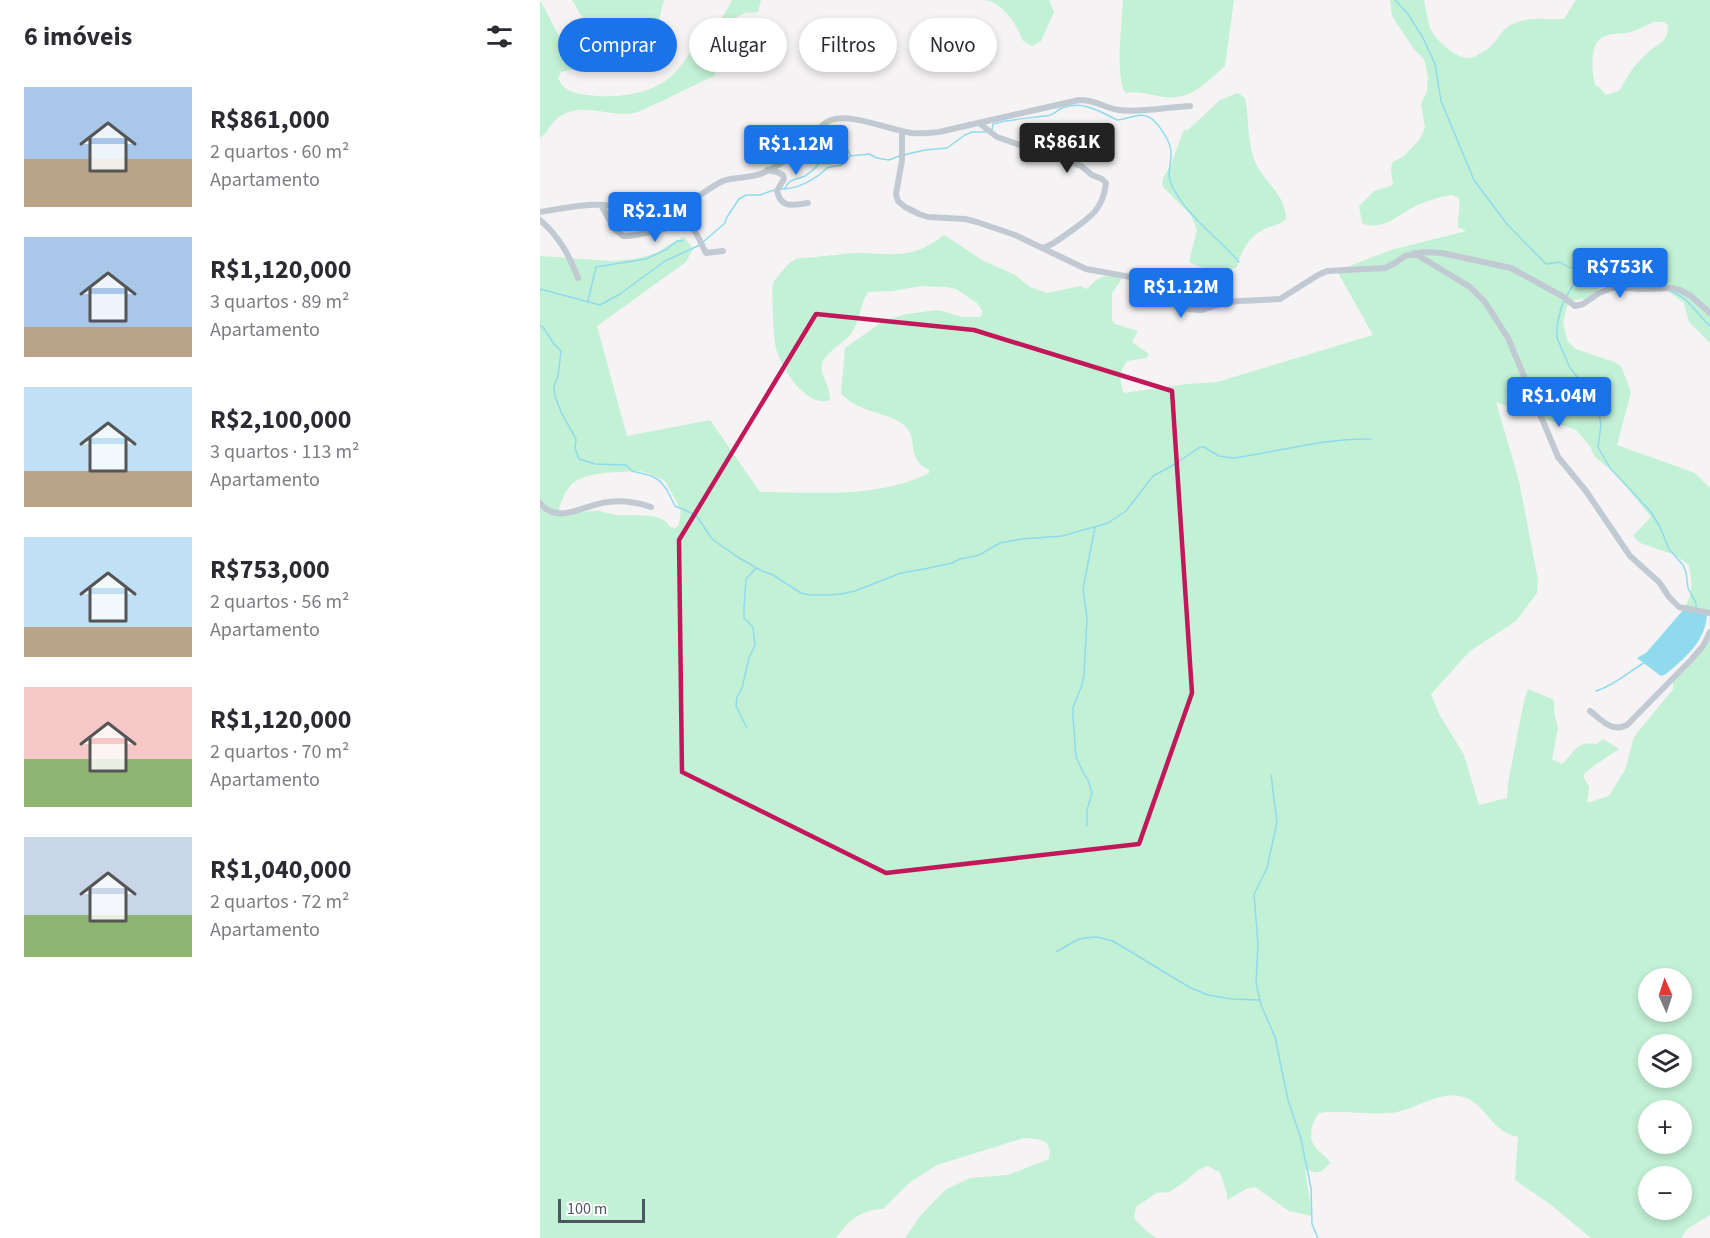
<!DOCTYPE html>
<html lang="pt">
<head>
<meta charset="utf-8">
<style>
  :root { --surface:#fff; --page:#f2f2f3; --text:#2b2b33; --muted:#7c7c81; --accent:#1a73e8 }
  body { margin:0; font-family:"Source Sans 3",sans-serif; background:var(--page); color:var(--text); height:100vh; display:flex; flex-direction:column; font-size:22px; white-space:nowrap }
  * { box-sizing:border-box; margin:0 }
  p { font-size:20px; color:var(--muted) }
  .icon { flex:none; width:33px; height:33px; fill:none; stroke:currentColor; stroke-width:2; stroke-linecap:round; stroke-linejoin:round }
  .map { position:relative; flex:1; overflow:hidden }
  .panel { display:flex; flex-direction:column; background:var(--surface); width:540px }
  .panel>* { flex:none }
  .hud { position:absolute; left:18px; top:18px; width:570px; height:54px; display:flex; gap:12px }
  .needle { width:39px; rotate:357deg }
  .buttons { position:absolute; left:1098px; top:968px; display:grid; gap:12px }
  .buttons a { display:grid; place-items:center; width:54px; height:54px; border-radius:50%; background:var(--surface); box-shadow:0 3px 9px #0003; font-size:30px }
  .scale { position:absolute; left:18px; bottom:15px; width:87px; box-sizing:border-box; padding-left:6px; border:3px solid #4a5661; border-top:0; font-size:16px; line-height:21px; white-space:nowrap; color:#4a5661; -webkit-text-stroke:4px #fff; paint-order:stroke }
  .price { position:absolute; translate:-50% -51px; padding:0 14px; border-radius:6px; background:var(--accent); color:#fff; font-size:20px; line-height:39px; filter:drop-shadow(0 2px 3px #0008) }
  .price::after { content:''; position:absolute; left:50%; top:36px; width:18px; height:14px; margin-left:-9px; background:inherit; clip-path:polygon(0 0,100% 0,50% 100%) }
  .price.current { background:#222; color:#fff }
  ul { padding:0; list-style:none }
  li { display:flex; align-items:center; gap:18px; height:150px; padding:0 24px }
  li span { display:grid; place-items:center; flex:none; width:168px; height:120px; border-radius:0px; color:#555 }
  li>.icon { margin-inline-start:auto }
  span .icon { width:72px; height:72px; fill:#fffc; stroke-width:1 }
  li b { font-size:26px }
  h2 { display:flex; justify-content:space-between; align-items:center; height:72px; padding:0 24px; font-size:26px }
  .tag { padding:0 21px; border-radius:27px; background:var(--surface); box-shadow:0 3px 9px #0003; font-size:21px; line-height:54px }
  .tag.current { background:var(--accent); color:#fff }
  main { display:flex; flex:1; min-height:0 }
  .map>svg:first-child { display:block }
  .green { fill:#c3f1d5; fill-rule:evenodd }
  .water { fill:#90daee }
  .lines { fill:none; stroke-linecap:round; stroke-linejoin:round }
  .stream { stroke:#90daee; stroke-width:1.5 }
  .minor { stroke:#c1cad2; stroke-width:6 }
  .marked { fill:none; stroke:#c2185b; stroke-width:4.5; stroke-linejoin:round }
</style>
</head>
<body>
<main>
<section class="panel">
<h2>6 imóveis<svg class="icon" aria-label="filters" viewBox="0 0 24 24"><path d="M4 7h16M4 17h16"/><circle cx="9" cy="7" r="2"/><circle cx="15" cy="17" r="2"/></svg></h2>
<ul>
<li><span style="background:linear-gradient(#a9c7e8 60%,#b9a48a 0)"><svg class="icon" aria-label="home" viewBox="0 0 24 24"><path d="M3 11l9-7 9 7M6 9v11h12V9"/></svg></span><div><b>R$861,000</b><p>2 quartos · 60 m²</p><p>Apartamento</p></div></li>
<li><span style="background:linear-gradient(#a9c7e8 75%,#b9a48a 0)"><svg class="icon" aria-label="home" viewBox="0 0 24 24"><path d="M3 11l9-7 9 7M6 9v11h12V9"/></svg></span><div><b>R$1,120,000</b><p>3 quartos · 89 m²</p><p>Apartamento</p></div></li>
<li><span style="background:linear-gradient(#bfe0f5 70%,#b9a48a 0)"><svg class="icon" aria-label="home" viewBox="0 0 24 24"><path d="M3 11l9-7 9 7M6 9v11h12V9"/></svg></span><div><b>R$2,100,000</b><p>3 quartos · 113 m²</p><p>Apartamento</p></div></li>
<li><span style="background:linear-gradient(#bfe0f5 75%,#b9a48a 0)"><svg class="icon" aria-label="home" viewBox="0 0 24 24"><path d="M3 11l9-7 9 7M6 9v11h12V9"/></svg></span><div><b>R$753,000</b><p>2 quartos · 56 m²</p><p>Apartamento</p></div></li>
<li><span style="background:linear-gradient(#f6c9c9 60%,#8fb573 0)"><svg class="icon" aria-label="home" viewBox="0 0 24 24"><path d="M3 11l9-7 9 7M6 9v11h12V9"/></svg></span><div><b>R$1,120,000</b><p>2 quartos · 70 m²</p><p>Apartamento</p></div></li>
<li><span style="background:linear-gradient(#c9d6e8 65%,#8fb573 0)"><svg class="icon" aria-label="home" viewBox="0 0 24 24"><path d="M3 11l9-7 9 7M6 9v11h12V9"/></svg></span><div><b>R$1,040,000</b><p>2 quartos · 72 m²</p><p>Apartamento</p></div></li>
</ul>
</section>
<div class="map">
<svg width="1170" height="1238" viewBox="0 0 1170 1238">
  <rect width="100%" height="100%" fill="#f5f3f3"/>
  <!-- green -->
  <path class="green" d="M0 0 21 40 39 57 40 63 39 68 21 72 18 78C24 92 35 93 48 95 77 99 119 94 138 69 146 60 152 49 160 39 167 30 176 24 183 16 187 11 189 5 192 0H221L218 12 205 13 186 22V46L174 76C156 84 138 93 120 102 112 105 103 111 94 113 70 118 45 102 22 115 12 120 9 131 0 138Z
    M32 0H124C120 12 119 31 110 40 93 57 62 37 48 24 41 17 37 8 32 0Z
    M437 0H509L514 12 501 41 492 46 482 40C479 27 465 8 452 2 448 0 441 0 437 0Z
    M583 0H694L685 66C665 84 648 103 618 96 607 94 598 91 585 93 575 73 582 24 583 0Z
    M850 0H884C886 9 887 19 890 28 895 39 916 60 930 58 936 57 946 50 950 47 957 41 961 31 969 26 987 15 1005 20 1024 19L1036 0H1170V343L1149 322 1144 303 1128 291 1081 283 1060 288 1045 299 1032 300 1027 306 1023 323 1028 342 1036 349 1074 362 1081 366 1091 392 1077 445 1155 473 1170 488V613L1144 609C1154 592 1152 584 1149 565L1135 555 1100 543 1093 536 1111 517 1076 474 1055 457 1050 446 1036 430 956 402 979 481 998 580 997 593 976 621 930 651 891 694 899 714 924 755 939 805 967 798 968 783 984 701 988 689 1014 700V712L1018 728 1012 759 1022 764C1035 753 1036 740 1057 744L1063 739 1079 749C1069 756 1048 768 1043 776L1049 787 1047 803 1069 796 1085 770 1094 737 1133 689V677L1162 647 1170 632V1215L1147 1229 1141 1238H1051L1010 1204 975 1180 978 1137C947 1130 948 1102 920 1096 899 1092 877 1108 857 1112 832 1117 805 1109 779 1113 771 1123 767 1139 777 1149 782 1155 787 1156 790 1163 780 1174 778 1174 765 1169L772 1216 749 1211 715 1187 706 1189 687 1200V1194L680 1172 667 1166 658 1170 646 1181 629 1192 616 1193 596 1207 594 1218 606 1231 616 1238H365L380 1216 405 1190 430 1178 468 1175 509 1159 510 1151 507 1143 498 1139 484 1138 397 1165 370 1182 343 1209C320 1210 309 1220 296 1238H0V256L70 261 95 259 120 252 128 245 144 237 153 249 146 262 57 326 87 436 170 420 220 492C275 492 338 499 389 473V470C365 459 379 438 365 426 351 414 329 413 313 403 309 401 305 397 301 394L305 348 342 322 366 314 398 310 422 317H440L442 315V310L437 303 416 289 406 287 381 286 352 291 328 292C320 304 320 321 312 332 304 344 287 350 282 364 279 372 291 388 290 400 267 409 240 367 236 348 234 340 231 291 233 284 235 279 249 262 254 260 258 257 270 258 276 257 288 256 301 254 313 253 351 253 371 261 404 235L444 261 475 275 490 287 508 293 540 286 547 289C558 276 563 275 580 277L581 280 572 293V320L575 324 598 331 592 342 609 354 606 358 587 361C579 372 579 381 584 393L647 384 677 382 833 335 797 271 851 250 926 231 918 227C917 217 921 208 919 198L912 195C898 197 882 202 870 209 854 218 841 231 822 223L819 206 834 191 853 185 851 170 852 163 865 155 880 139 885 128 881 104 887 91 888 77 884 59 873 48 852 16ZM1113 22H1125L1128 26 1127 35 1123 41 1107 53 1093 68 1079 91 1066 95 1059 87 1055 85C1052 73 1049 43 1063 37 1070 33 1080 34 1087 33 1096 31 1105 26 1113 22ZM100 471 113 475 125 481 141 510 139 524 136 528 130 527C128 525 127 522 124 520 113 513 89 516 77 515 69 515 62 510 54 511 42 511 32 516 21 512L19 508C22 500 25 492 30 486 43 471 81 472 100 471ZM1108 978H1142V1011H1108ZM1108 1044H1142V1077H1108ZM1108 1110H1142V1143H1108ZM1108 1176H1142V1209H1108Z
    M698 93 705 98C710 121 706 150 720 171 731 187 746 199 746 219 740 224 736 225 729 227 710 234 702 249 697 267 682 274 663 269 649 262L657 230 651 215 622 186 623 178 631 164 644 130H648L680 100Z"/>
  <!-- water -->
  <path class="water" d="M1144 609 1167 613C1166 641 1146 657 1126 674L1121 676 1097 658 1106 653Z"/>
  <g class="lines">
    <!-- stream -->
    <path class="stream" d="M855 0 868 14 883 38 895 64 901 101 934 180 966 223 1006 264 1020 262C1041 277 1043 262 1060 258 1062 257 1095 264 1097 266 1099 268 1101 273 1101 275L1108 278 1117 277 1125 285
      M452 130 453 124 457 123C473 119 489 118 505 116 513 116 516 111 522 108 542 100 559 111 577 120 589 120 600 110 612 119 621 127 632 143 631 155 631 166 626 175 632 186 648 218 677 236 699 262
      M363 155 385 150 407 148 425 135 432 132H446
      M310 156 329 154 337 158 349 160 359 156
      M245 188C250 178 256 180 265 176 273 171 281 162 285 154L293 153 307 148 310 155
      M242 189C258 189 276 179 287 168 299 164 302 169 310 156
      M163 242 185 223 187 217 199 199 206 195H220L234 190
      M0 289 60 305 80 294 125 261 160 245
      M1130 291C1147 296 1157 314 1170 326
      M1026 297 1035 282V267
      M48 301 56 267 106 259 127 249 137 241H143
      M1024 301 1021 308 1017 326V338L1030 368 1044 385 1052 390 1056 396 1061 425 1058 447 1070 468 1110 511 1120 527 1129 549 1143 565 1146 572 1148 588 1156 603V608
      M0 326 3 327 14 344 21 351 18 376 14 386 15 396 21 412 36 439 35 448 39 459 55 464 86 465 92 471 112 476 120 481 127 490 135 506 156 515 172 539 199 558 220 570 233 575 261 593 269 595H289L300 594 315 591 361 573 384 569 412 563 420 559 439 555 460 543 482 539 522 536 568 523 586 511 613 476 635 464 660 447H664L679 456 693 458C739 452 784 438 831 439
      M1056 691C1075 685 1088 672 1104 663
      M207 728 196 706 197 697 202 688 209 658 215 645 213 627 204 618V608L206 579 216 568
      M731 775 737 822 727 868 714 894 718 944 716 983 721 1005 735 1037 748 1100 761 1139 771 1188 772 1224 778 1238
      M547 826V810L552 793 548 780 543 772 536 757 533 717V707L542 685 544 674 547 618 543 589 555 527
      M516 952 537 940 544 938 557 937 573 941 649 987 668 995 692 999 719 1000"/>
    <!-- minor -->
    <path class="minor" d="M439 123 457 137 541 166 552 175 562 179 566 183C563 209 551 217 531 231 519 239 517 243 503 248
      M362 131V160L356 194 358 201 365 207 379 214 388 217 425 219 437 222 475 235 546 269 596 278 648 309 662 310 684 303 699 301 740 299 778 275 787 271 845 268 855 263 865 256 884 252 902 253 971 268 1022 296 1035 306 1043 304 1059 293 1075 287 1101 289 1132 288 1140 290 1151 296 1170 313
      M227 170 237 172 243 175 244 179 237 191C241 209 253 205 268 203
      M61 205 74 228 83 236C100 238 138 221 152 228 156 230 163 248 166 253L183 251
      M0 212C19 209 45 203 64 205 82 207 99 214 118 212 147 210 160 192 183 181 196 176 210 179 223 173 237 166 255 157 266 146 274 138 279 124 291 120 311 113 350 130 371 133 380 134 390 133 399 132L539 100C557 100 564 108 579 110 597 113 630 107 650 106
      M0 220C19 236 29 255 38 278
      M874 253 930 287 945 302 968 338 1018 457 1046 491 1090 556 1119 582 1129 597 1139 607 1170 613
      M0 503C18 526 45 504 68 502 83 500 96 502 111 507
      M1050 711C1062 720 1071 733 1087 725L1151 660 1163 646 1170 632"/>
  </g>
  <!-- marked area -->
  <path class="marked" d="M276 314 434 330 632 391 652 693 599 844 346 873 142 772 139 540Z"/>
</svg>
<div class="buttons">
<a><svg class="needle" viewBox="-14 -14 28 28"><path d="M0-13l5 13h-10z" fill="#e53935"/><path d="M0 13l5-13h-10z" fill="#7c7c81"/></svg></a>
<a><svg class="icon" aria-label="layers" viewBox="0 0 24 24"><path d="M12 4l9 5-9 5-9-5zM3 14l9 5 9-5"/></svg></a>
<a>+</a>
<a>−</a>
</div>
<div class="scale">100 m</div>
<b class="price current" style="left:527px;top:174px">R$861K</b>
<b class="price" style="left:256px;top:176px">R$1.12M</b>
<b class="price" style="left:115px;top:243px">R$2.1M</b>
<b class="price" style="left:1080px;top:299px">R$753K</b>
<b class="price" style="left:641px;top:319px">R$1.12M</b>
<b class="price" style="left:1019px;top:428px">R$1.04M</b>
<div class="hud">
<a class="tag current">Comprar</a>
<a class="tag">Alugar</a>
<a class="tag">Filtros</a>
<a class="tag">Novo</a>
</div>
</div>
</main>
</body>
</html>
